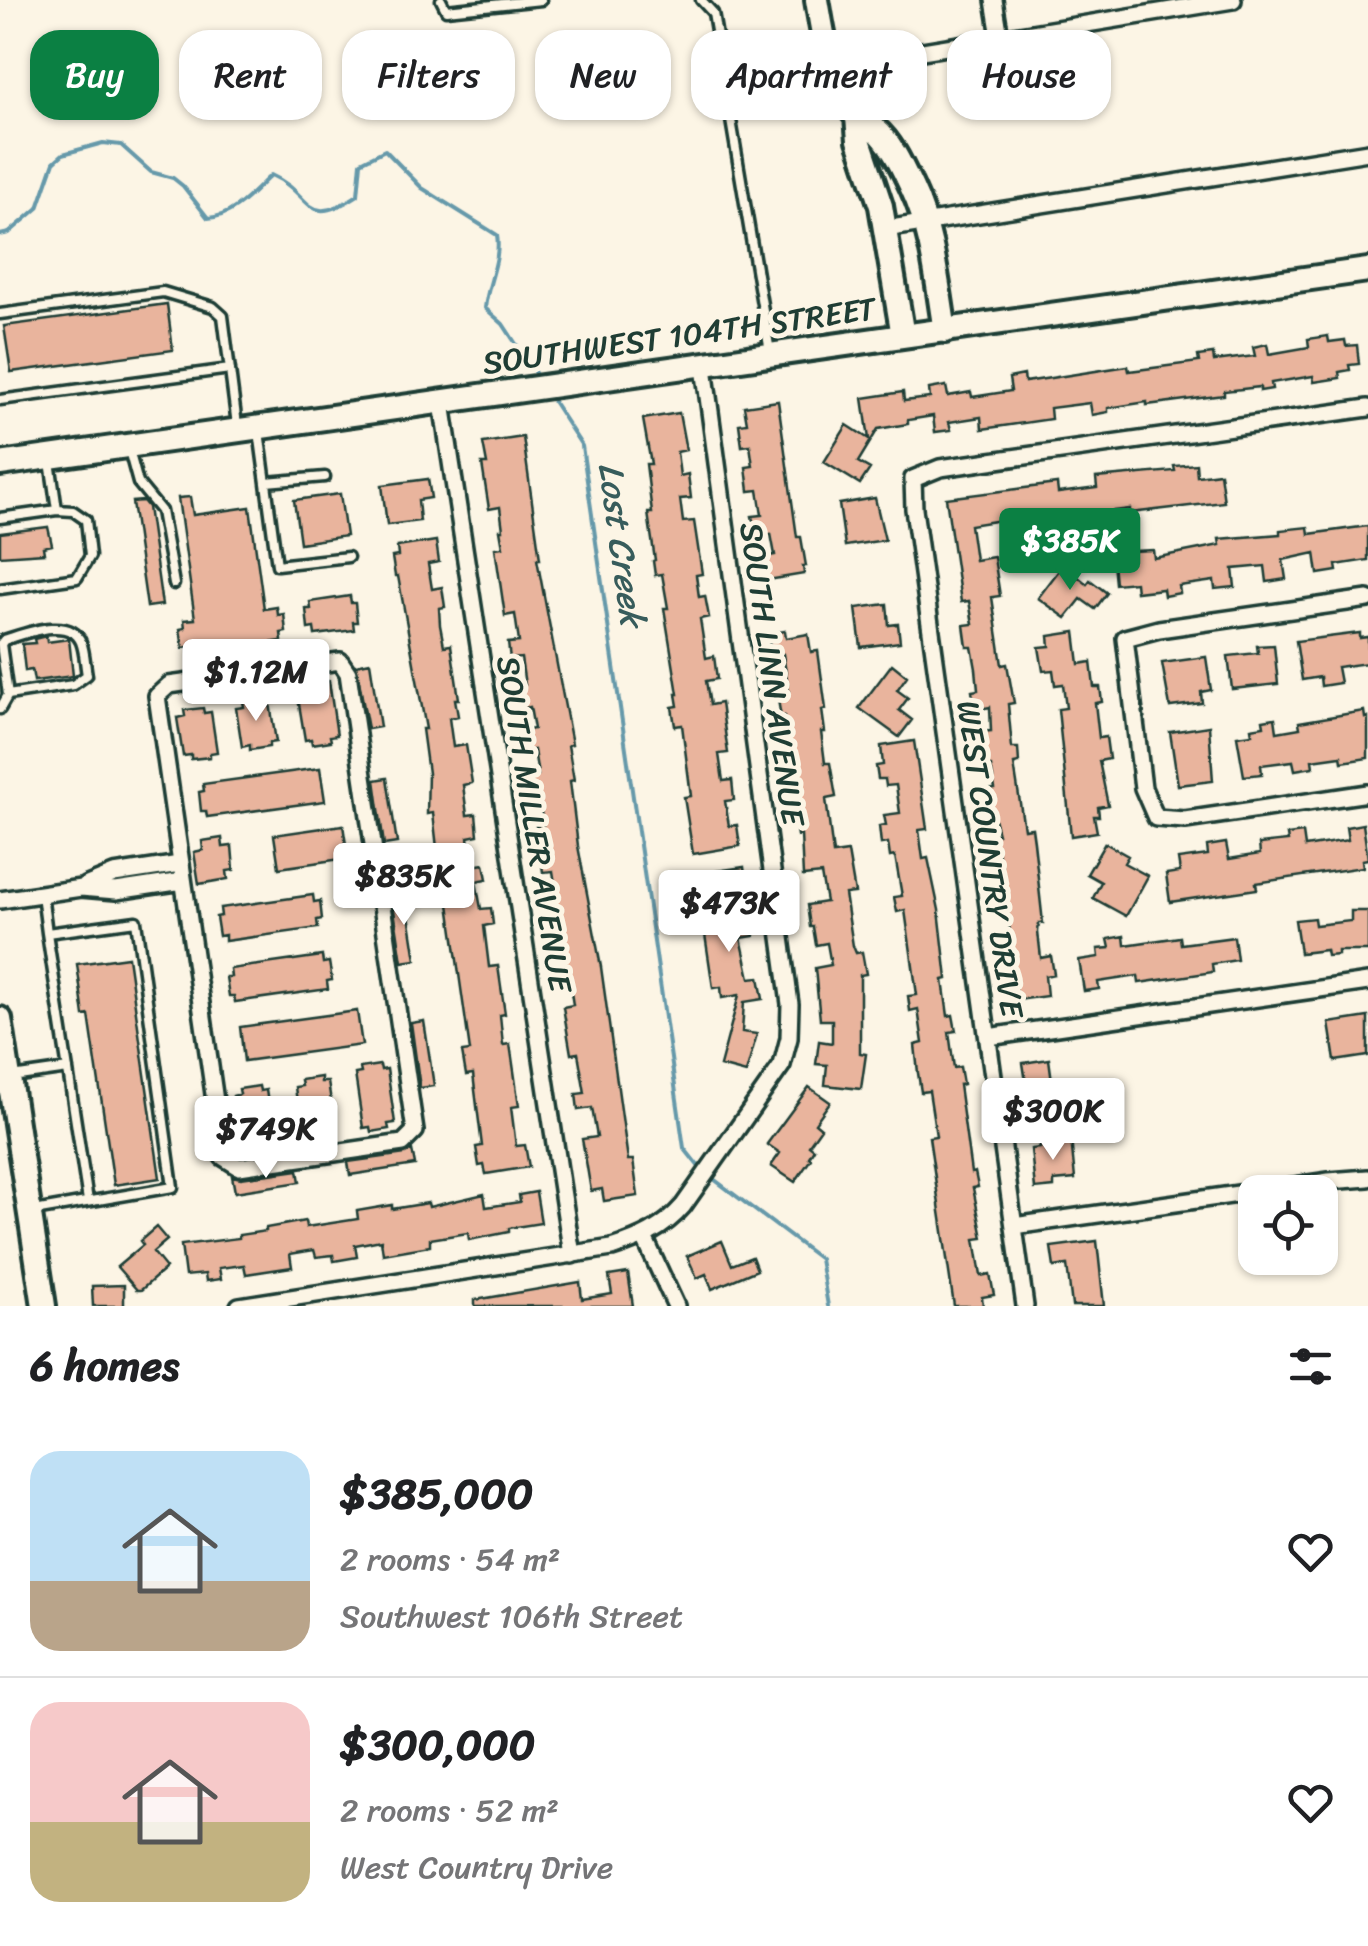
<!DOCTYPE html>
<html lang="en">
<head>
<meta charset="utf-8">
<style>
  :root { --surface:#fff; --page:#f6f6f6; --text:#202124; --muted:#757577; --line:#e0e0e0; --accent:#0b8043 }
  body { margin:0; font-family:Sriracha,sans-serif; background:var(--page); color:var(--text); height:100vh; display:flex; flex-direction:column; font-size:38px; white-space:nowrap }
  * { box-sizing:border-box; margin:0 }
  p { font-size:32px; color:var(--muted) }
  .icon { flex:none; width:55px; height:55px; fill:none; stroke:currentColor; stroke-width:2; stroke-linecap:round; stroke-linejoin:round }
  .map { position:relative; height:1306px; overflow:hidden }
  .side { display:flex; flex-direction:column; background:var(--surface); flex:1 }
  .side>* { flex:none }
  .guide { position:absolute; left:30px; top:30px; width:1310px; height:90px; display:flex; gap:20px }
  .buttons { position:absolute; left:1238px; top:1175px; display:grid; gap:20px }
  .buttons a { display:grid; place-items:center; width:100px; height:100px; border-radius:20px; background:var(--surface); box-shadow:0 2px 8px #0004; font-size:50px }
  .price { position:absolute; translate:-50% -85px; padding:0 22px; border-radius:10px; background:#fff; color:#222; font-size:32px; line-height:65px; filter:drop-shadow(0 2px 5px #0008) }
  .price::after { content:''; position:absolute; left:50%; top:60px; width:30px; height:22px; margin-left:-15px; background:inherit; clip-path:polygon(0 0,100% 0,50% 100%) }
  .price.selected { background:var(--accent); color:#fff }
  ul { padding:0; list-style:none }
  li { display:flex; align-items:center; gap:30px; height:250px; padding:0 30px }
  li+li { border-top:2px solid var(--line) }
  li span { display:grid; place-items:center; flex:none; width:280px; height:200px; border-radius:30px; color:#555 }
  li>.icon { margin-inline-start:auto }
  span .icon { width:120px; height:120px; fill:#fffc; stroke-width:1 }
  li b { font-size:42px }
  h2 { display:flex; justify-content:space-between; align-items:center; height:120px; padding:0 30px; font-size:42px }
  .tag { padding:0 35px; border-radius:30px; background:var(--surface); box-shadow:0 2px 8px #0004; font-size:35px; line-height:90px }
  .tag.selected { background:var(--accent); color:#fff }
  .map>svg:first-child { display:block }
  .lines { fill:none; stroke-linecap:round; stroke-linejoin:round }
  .stream { stroke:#69a; stroke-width:4 }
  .building { fill:#e9b49d; stroke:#1f3d34; stroke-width:2.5 }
  .lane-casing { stroke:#1f3d34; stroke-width:15 }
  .street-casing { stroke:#1f3d34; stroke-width:22 }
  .secondary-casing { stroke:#1f3d34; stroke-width:30 }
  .lane { stroke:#fcf5e5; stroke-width:8 }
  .street { stroke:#fcf5e5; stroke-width:15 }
  .secondary { stroke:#fcf5e5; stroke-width:22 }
  .labels { text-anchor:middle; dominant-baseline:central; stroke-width:10; stroke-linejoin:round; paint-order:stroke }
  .street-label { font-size:32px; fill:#1f3d34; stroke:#fcf5e5 }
  .water-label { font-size:35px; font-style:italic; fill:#375c5b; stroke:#fcf5e5 }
</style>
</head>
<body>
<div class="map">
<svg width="1368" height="1306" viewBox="0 0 1368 1306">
  <rect width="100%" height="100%" fill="#fcf5e5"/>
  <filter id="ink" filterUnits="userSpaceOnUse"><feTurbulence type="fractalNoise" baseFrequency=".01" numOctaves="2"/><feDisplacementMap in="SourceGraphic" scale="20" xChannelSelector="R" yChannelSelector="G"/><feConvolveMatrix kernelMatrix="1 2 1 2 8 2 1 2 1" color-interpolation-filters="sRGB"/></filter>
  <g filter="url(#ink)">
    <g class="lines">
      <!-- stream -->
      <path class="stream" d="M0 235 9 233 38 208 54 162 63 154 103 143 121 145 151 172 173 178 183 186 208 218C233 217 253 192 271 175 314 194 303 231 358 195L361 162 385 150 422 188 497 235C501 261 488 281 485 308L503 324 539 379
        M549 395 582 446 684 1148 703 1172
        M711 1177 820 1259 828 1306"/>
    </g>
    <!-- building -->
    <path class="building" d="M167 304 173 350 11 372 4 326Z
      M1328 336 1329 342 1345 340 1346 346 1357 345 1359 364 1349 365 1350 370 1339 372 1340 378 1314 382 1313 376 1271 383 1272 389 1260 391V387L1224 391V395L1147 405V402L1108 408V412L1092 415 1090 403 1050 408 1051 419 982 429 981 417 949 422 951 430 935 432 933 416 908 420V424L878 429 858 462 870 469 860 484 824 462 847 425 869 439 863 398 903 392 904 401 930 398 929 389 946 386 948 396 971 392 972 397 1011 391 1009 378 1024 375 1025 382 1128 366 1129 371 1199 362 1198 356 1213 354 1214 361 1255 356 1253 347 1267 344 1269 354 1309 347 1308 339Z
      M778 401 797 537H801L806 566H803L804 574 762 581 758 558 775 555 771 534 756 536 752 516 762 515 758 490 749 491 746 467 753 466 750 445 742 446 739 424 747 423 744 406Z
      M679 413 686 450 677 452 680 476 688 474 691 498 680 499 683 522 694 521 702 574 696 575 699 597 705 596 709 617 700 619 706 658 714 656 717 679 706 681 710 705 721 703 728 753 719 754 723 781 732 780 734 800 725 801 729 826 737 825 740 846 693 854 684 797 691 796 682 725 675 726 672 707 678 706 676 694H678L664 608H668L662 574 655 575 653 561 655 560 648 513H652L646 464H651L643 419Z
      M523 437 540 559H537L572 744 568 745 574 780 570 781 578 846 601 967 628 1160H633L638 1196 604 1201 602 1189 591 1191 586 1161 582 1139 597 1137 592 1108 578 1110 576 1094 585 1093 578 1053 571 1054 563 1007 573 1005 569 979 559 980 555 958 561 957 558 939H563L560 917 550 918 547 898 557 896 553 871 543 872 536 826 543 825 539 798 533 799 529 777 538 775 534 750 526 751 523 731 534 729 530 707 519 709 516 686 525 685 521 658 510 659 508 643 519 642 515 614 505 616 495 548 503 547 500 530H503L500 507 489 509 482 464H487L483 443Z
      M1196 464 1197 476 1220 473 1224 502 1130 513V509L1091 514 1092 523 1072 526 1071 516 1041 520 1043 534 1016 537 1014 518 970 525 975 560 994 557 1000 596 992 597 1002 665 1007 664 1014 703 1008 704 1012 748H1018L1019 763 1014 764 1024 829 1032 828 1034 842 1043 923H1039L1038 932 1041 958 1051 956 1054 974 1045 976 1047 996 1017 1000 1004 876 998 852 994 853 991 835 998 834 987 790 995 789 991 766 981 767 979 732 991 731 990 707 975 710 972 691 978 690 976 669 972 647H967L964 625 973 624 969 601 961 602 946 498 1057 484 1058 493 1097 488 1096 478 1175 471 1174 466Z
      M428 479 431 498 418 500 420 521 387 525 382 485Z
      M340 494 346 536 300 543 294 500Z
      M190 497 193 515 250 507 264 609 277 607 278 615 284 614 286 632 281 633 282 641 189 654 188 647 183 648 180 629 185 628 184 620 195 619 178 498Z
      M875 498 885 540 845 546 839 504Z
      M143 501 148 507 162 605 147 607 132 502Z
      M1368 526V560L1336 565 1337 571 1318 574 1315 553 1283 560 1286 579 1267 582 1265 566 1233 569 1235 587 1215 589 1214 581 1179 586 1180 593 1164 596 1163 589 1136 592 1135 582 1115 584 1112 552 1153 550 1154 558 1220 545 1219 539 1280 534V530L1308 527 1309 534Z
      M48 527 52 545 43 547 44 553 0 556V533Z
      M436 541 439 562 428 564 432 589 442 587 445 607 439 608 440 625 444 646 451 645 459 699H455L458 716 449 718 453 747 466 745 472 783 463 785 467 815 476 814 478 835 468 837 472 866 484 864 487 879 476 881 481 909 491 908 493 924 484 926 489 967 498 966 505 1014 500 1015 503 1045 510 1044 514 1071 519 1106 511 1107 516 1146 525 1145 529 1167 486 1174 484 1165 479 1166 476 1147 482 1146 473 1074 466 1075 462 1052 470 1051 441 848H437L433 813 427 814 428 773 422 729H426L398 576H395L392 557 398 556 397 547Z
      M1063 565 1087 584 1090 580 1107 593 1095 609 1081 599 1066 618 1038 598Z
      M350 596 351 603H355L357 622H353L354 630 315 635 314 628 308 629 306 609H311L310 602Z
      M887 604 889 625 898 624 900 642 861 647 856 608Z
      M785 631 786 638 808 634 811 652 818 651 826 709 822 710 825 732H821L825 763H830L836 797 826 799 833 854 848 852 855 893 845 894 853 946 856 953 862 952 866 974 860 975V1053L866 1054 861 1089 825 1085 827 1065 816 1064 819 1041 832 1043V1020H820L815 968 831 965 827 943 816 945 813 927H810L807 905 826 902 821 874 803 876 801 835 797 836 790 786 798 784 795 762 787 763 784 716 781 717 777 694 789 692 783 654 772 656 768 634Z
      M1075 632 1079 664 1091 662 1094 687H1100L1102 702 1095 703 1099 738 1106 737 1109 759 1099 761 1108 805 1098 807 1099 816H1094L1097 832 1071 836 1058 709 1066 708 1063 684 1055 685 1053 670 1043 671 1039 647 1050 646 1049 636Z
      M1360 633V638L1368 637V663L1337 667 1340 683 1321 686 1320 677 1302 680 1296 641Z
      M46 636 47 642 69 639 73 676 34 681 32 670 25 671 22 644 35 643 34 639Z
      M1274 645 1278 684 1232 689 1228 656 1258 653 1257 646Z
      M1206 657 1211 690 1201 692 1202 703 1170 707 1162 663Z
      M370 662 380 727 368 729 356 665Z
      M892 664 907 676 897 690 908 698 899 710 912 720 899 737 859 708Z
      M321 677 322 682 329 681 337 735 330 736 331 741 312 744 311 739 305 740 296 686 302 685 301 680Z
      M262 698 263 704 270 703 276 742 269 743V747L250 750V745L242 747 236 708 244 707 243 701Z
      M203 708 204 713 211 712 217 752 210 753V757L191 759V755L183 756 177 718 185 716 184 710Z
      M1364 711 1365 718 1368 717V758L1342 762 1341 756 1312 760 1313 767 1295 770 1293 761 1261 765 1262 774 1244 776 1237 736 1252 734 1251 728 1264 726 1263 720 1275 718 1277 732 1300 728 1299 722Z
      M1209 726 1213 781 1178 785 1170 732Z
      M914 741 927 829 919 830 923 859 928 858 939 910 947 979 943 980 948 1016 953 1015 956 1031 949 1032 954 1068 960 1067 963 1084 959 1085 971 1173 975 1172 978 1187 973 1188 983 1238 975 1239 981 1276 990 1274 994 1295 982 1297 983 1306H954L929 1137 936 1136 929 1091 921 1092 918 1073 915 1045 923 1043 918 1009 910 1011 908 996 917 995 905 910 897 912 894 897 902 896 895 856 890 857 888 843 881 844 879 826 886 825 884 815 900 813 896 785 886 786 885 779H878L876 766 883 765 881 746Z
      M320 768 325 801 207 817 206 811H201L199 792 204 791 203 784Z
      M387 778 397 843 384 845 375 780Z
      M1363 824 1368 859 1362 860 1363 867 1256 883 1257 889 1170 902 1166 874 1180 872 1178 859 1208 855 1207 846 1226 843 1229 859 1260 854 1259 844 1288 841 1287 835 1303 833 1305 847 1348 840 1346 827Z
      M343 825 348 858 279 868 274 835Z
      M222 838 223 847 232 846 234 870 227 871 228 879 199 884 194 852 203 850 202 841Z
      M1105 843 1128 856 1124 863 1148 876 1126 916 1093 898 1101 882 1087 874Z
      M744 867 747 891 736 893 739 916 750 914 754 936 741 938 750 978 759 977 763 999 744 1002 742 1032 757 1034 746 1073 720 1066 739 995 722 998 721 987 713 988 696 874Z
      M313 895 314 902 320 901 322 919 317 920 318 928 225 941V935L219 936 216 917 221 916 220 908Z
      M406 895 416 960 402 962 392 897Z
      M1351 911H1368V951H1338V955L1327 956 1326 950 1300 953 1295 920 1314 918 1315 925 1351 921Z
      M1124 936 1125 945 1180 937 1181 944 1234 937 1237 960 1212 964 1213 972 1139 983 1138 976 1098 982 1099 989 1084 991 1079 960 1099 957 1098 949 1110 948 1108 939Z
      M322 956 323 963 329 962 332 980 327 981 328 989 235 1002 234 996H229L226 977H231L230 969Z
      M128 957 160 1178 114 1185 89 1015 84 1016 77 964Z
      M357 1011 362 1045 244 1061 240 1027Z
      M1368 1017V1056L1335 1061 1329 1023Z
      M424 1021 434 1086 420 1088 411 1023Z
      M1049 1059 1052 1081 1063 1079 1065 1094 1057 1095 1060 1115 1032 1120 1023 1063Z
      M380 1065 381 1070 387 1069 395 1123 388 1124 389 1129 371 1132 370 1127 363 1128 355 1074 361 1073 360 1068Z
      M321 1077V1082H328L334 1121 327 1122V1126L308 1129V1124L300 1125 295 1087 302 1086 301 1080Z
      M259 1086 260 1091 266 1090 272 1130 265 1131 266 1135 247 1137 246 1133 239 1134 233 1096 240 1094 239 1089Z
      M809 1087 830 1102 815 1123 821 1128 809 1145 814 1149 809 1157 811 1159 795 1182 771 1166 780 1153 767 1144Z
      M1071 1138 1075 1179 1054 1181V1187L1035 1189 1031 1149 1040 1148 1039 1141Z
      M412 1150 415 1165 350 1175 348 1162 405 1154Z
      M298 1170 300 1182 235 1192 232 1176 241 1178Z
      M536 1192 541 1223 509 1228V1232L469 1240 468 1233 430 1239V1246L383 1254 381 1240 355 1245 357 1257 334 1261 333 1255 316 1257 314 1250 290 1254 292 1267 246 1274 244 1265 219 1268 221 1279 206 1281 205 1274 185 1276 181 1245 239 1238V1235L266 1231V1228L305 1221 306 1227 358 1219 357 1211 392 1205V1209L428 1203 429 1207 484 1194 486 1207 520 1202 519 1195Z
      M156 1227 167 1240 153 1252 166 1268 141 1290H137L117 1267 143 1245 140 1241Z
      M722 1241 732 1265 752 1257 757 1270 712 1289 706 1274 697 1278 687 1256Z
      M1097 1241 1104 1306H1072L1067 1265 1054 1267 1051 1247Z
      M628 1273 633 1306H475V1300L580 1282 582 1299 612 1294 609 1276Z
      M124 1285V1306H93L92 1286Z"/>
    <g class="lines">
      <defs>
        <path id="lane" d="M441 0 446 10 541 0
          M701 0 713 13 770 352
          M0 314 163 292 213 307 223 316 237 425
          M0 400 230 369
          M259 431 277 565 348 557
          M129 450 138 483 161 511 174 584
          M50 461 57 510
          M266 482 325 477
          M0 518 57 510 73 511 86 520 90 556 77 578 0 589
          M0 709 8 695 1 644 4 640C24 634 70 615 81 642 85 652 85 665 87 675L73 685 8 695
          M42 894 47 933
          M12 1077 68 1069
          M34 1211 173 1187 136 921 47 933 88 1201"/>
        <path id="street" d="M994 0 1000 37
          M831 66 1233 0
          M885 229 1368 152
          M442 403 572 1255
          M1368 599 1159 629 1125 638 1143 788 1156 818 1185 820 1368 793
          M340 661 348 673 415 1131 403 1143 239 1167 223 1157 157 696 169 685Z
          M85 886 114 874 180 864
          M0 900 81 888 116 891 183 881
          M988 1037 1368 982
          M1014 1226 1329 1181 1368 1178
          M644 1237 676 1306
          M239 1306 612 1248C640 1239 663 1229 683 1206L782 1065 789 1038 790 1004 704 367
          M1025 1306 914 509 913 479 940 468 1368 408"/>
        <path id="secondary" d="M817 0C824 39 829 85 856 116 861 122 870 124 875 129 892 143 903 169 912 188 933 232 937 283 945 331
          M857 117 859 140 881 206 903 336
          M0 464 1368 270
          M0 1019 44 1306"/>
      </defs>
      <!-- lane casing -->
      <use href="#lane" class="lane-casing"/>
      <!-- street casing -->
      <use href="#street" class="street-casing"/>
      <!-- secondary casing -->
      <use href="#secondary" class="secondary-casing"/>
      <!-- lane -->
      <use href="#lane" class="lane"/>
      <!-- street -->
      <use href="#street" class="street"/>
      <!-- secondary -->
      <use href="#secondary" class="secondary"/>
    </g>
  </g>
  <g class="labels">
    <!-- street labels -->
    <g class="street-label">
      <text transform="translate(679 336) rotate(-8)">SOUTHWEST 104TH STREET</text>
      <text transform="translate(772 674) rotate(82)">SOUTH LINN AVENUE</text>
      <text transform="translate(534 824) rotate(81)">SOUTH MILLER AVENUE</text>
      <text transform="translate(990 859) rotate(82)">WEST COUNTRY DRIVE</text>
    </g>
    <!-- water labels -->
    <g class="water-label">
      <text transform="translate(622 544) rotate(82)">Lost Creek</text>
    </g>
  </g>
</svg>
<div class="buttons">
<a><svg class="icon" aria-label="locate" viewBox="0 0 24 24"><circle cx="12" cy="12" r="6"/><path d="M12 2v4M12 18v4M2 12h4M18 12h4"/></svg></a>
</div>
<b class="price selected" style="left:1070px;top:593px">$385K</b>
<b class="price" style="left:256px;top:724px">$1.12M</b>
<b class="price" style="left:404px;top:928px">$835K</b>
<b class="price" style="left:729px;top:955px">$473K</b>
<b class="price" style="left:1053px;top:1163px">$300K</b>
<b class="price" style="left:266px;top:1181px">$749K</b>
<div class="guide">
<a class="tag selected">Buy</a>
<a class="tag">Rent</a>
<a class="tag">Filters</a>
<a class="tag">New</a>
<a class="tag">Apartment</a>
<a class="tag">House</a>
</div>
</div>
<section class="side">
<h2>6 homes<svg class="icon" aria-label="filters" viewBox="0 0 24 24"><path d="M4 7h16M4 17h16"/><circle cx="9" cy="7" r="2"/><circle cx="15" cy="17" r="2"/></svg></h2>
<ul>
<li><span style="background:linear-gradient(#bfe0f5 65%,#b9a48a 0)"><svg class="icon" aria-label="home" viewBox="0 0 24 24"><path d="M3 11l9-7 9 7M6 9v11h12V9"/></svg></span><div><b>$385,000</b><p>2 rooms · 54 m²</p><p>Southwest 106th Street</p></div><svg class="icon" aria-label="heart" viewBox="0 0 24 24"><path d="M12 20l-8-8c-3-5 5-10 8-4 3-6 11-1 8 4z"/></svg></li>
<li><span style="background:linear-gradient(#f6c9c9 60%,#c2b280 0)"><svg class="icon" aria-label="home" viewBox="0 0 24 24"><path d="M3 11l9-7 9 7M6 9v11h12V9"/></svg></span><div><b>$300,000</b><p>2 rooms · 52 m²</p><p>West Country Drive</p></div><svg class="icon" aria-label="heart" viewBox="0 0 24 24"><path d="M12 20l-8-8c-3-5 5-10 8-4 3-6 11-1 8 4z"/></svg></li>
</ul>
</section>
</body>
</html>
